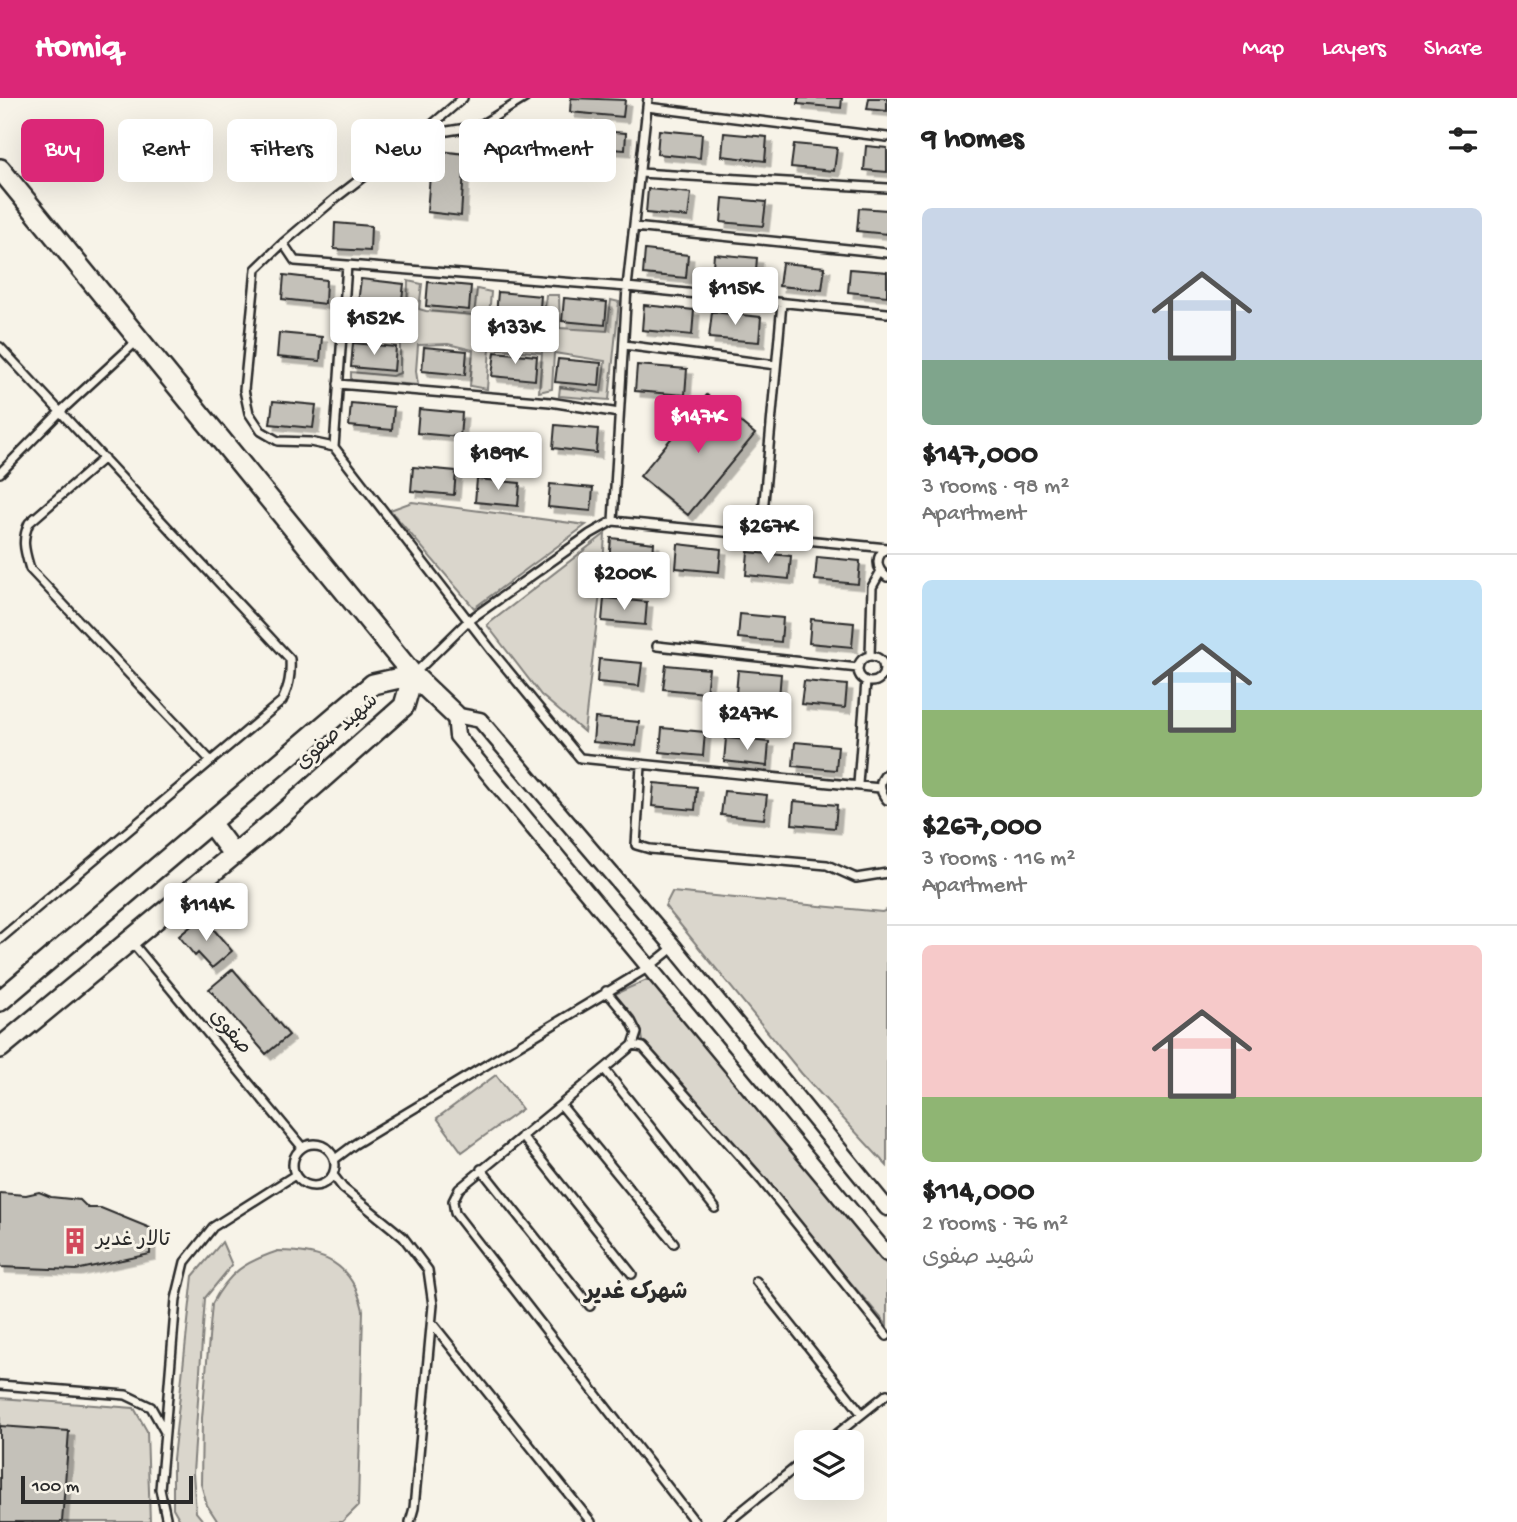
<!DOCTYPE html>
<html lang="en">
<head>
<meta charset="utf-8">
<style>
  :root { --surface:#fff; --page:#f6f6f6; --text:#222; --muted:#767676; --line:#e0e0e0; --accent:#db2777 }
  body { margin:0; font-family:"Gochi Hand","Playpen Sans Arabic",sans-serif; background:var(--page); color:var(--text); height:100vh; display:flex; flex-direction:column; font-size:26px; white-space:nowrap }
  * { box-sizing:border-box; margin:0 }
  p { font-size:23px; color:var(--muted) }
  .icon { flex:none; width:38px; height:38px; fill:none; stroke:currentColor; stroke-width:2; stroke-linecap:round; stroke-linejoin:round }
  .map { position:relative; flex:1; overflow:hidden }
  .drawer { display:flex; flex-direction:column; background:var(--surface); width:630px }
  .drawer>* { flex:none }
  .hud { position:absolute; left:21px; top:21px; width:665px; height:63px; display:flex; gap:14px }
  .buttons { position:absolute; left:794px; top:1332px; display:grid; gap:14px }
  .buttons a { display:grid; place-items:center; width:70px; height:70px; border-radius:10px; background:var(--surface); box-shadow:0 7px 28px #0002; font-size:35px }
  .scale { position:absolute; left:21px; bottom:18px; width:172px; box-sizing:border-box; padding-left:7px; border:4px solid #2b2b2b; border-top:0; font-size:19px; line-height:24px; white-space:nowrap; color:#2b2b2b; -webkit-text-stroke:5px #f7f3e8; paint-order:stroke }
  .price { position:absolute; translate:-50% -60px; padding:0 16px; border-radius:7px; background:#fff; color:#222; font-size:23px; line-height:46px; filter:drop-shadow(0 2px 4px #0008) }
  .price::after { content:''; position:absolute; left:50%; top:42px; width:21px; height:16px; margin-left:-10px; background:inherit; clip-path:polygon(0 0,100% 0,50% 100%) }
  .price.selected { background:var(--accent); color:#fff }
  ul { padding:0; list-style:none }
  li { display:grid; align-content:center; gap:14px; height:371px; padding:0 35px }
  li+li { border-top:2px solid var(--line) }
  li span { display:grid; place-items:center; height:217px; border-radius:10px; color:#555 }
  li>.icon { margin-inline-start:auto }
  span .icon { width:126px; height:126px; fill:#fffc; stroke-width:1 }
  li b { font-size:30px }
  h2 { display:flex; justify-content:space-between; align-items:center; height:84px; padding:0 35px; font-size:30px }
  .pill { padding:0 24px; border-radius:10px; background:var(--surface); box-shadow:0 7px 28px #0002; font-size:24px; line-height:63px }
  .pill.selected { background:var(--accent); color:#fff }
  header { display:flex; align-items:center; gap:42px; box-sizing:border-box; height:98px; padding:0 35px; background:var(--accent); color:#fff }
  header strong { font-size:33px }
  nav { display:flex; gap:38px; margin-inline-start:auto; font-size:24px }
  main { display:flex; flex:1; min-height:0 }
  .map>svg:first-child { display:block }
  .green { fill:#dad6cc; stroke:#82807c; stroke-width:2 }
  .building { fill:#c4c1b9; stroke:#2b2b2b; stroke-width:2; filter:url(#shadow) }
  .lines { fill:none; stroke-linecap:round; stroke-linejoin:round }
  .lane-casing { stroke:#2b2b2b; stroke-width:12 }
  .street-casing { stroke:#2b2b2b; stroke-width:19 }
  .secondary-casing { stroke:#2b2b2b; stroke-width:24 }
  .lane { stroke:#f7f3e8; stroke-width:7 }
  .street { stroke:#f7f3e8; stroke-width:14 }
  .secondary { stroke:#f7f3e8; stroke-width:19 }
  .labels { text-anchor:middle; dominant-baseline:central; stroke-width:6; stroke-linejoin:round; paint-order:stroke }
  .street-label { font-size:21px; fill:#2b2b2b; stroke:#f7f3e8 }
  .poi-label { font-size:21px; fill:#2b2b2b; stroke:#f7f3e8; text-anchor:start }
  .neighbourhood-label { font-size:23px; font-weight:bold; fill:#2b2b2b; stroke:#f7f3e8 }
</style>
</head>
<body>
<header>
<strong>Homiq</strong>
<nav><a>Map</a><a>Layers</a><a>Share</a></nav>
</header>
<main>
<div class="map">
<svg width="887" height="1424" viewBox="0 0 887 1424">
  <defs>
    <filter id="shadow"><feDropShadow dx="5.5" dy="5.5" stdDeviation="0" flood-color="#0004"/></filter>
  </defs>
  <rect width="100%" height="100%" fill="#f7f3e8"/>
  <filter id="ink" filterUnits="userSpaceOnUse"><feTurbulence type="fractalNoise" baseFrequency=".0143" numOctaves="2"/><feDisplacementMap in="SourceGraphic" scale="14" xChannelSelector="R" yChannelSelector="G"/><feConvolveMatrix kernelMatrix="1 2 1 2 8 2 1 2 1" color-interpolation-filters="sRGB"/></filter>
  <g filter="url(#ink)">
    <!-- green -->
    <path class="green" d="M408 183 422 186 419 211 426 213 474 217 477 191 491 194 489 219 543 229 546 197H559L560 230 607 233 611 202 619 204 609 302 559 298 560 289 601 295 605 263 554 255 552 291 539 294 542 255 490 250 487 291 470 288 473 252 448 246 418 247 416 273 418 287 351 282V274L392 278 400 275V246L350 237 356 210 401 216 407 213Z
      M412 404 586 427 474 510 390 412Z
      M605 436 603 469 584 634 541 597 487 527Z
      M672 794 882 814 887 812V1068L802 976 665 808Z
      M649 881 887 1167V1227L643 943 641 931 615 896Z
      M496 977 522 1011 462 1054 437 1020Z
      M222 1144 232 1167 205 1200 193 1375 196 1414 204 1424H181L173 1410V1361L193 1178Z
      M278 1153C324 1153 352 1165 363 1212L358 1408 342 1424H218L207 1407 201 1386 202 1320 212 1206C229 1174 245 1164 278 1153Z
      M0 1300 134 1310 147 1333 150 1424H0Z"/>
    <!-- building -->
    <path class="building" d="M571 0 625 2 623 19 570 14Z
      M798 0H842L841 10 798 6Z
      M869 0H887V13L867 11Z
      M573 31 626 35 625 52 571 48Z
      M659 32 702 36 700 60 657 56Z
      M724 35 767 39 765 63 722 58Z
      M794 46 837 50 834 73 791 69Z
      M866 48 887 50V74L864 72Z
      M432 52 465 56 461 118 427 114Z
      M648 91 691 95 688 119 646 115Z
      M723 100 766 104 763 128 721 124Z
      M859 110 887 112V136L857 133Z
      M335 125 371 128 370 153 334 151Z
      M645 152 688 157 686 180 643 176Z
      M714 156 757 160 755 184 712 180Z
      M782 165 825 169 822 192 779 188Z
      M850 171 887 174V198L848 194Z
      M284 177 326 182 325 206 282 201Z
      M361 181 404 186 401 209 358 205Z
      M428 184 471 188 469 212 426 208Z
      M498 194 541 198 539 221 496 217Z
      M564 200 607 204 605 227 562 223Z
      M644 207 694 212 692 237 642 232Z
      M712 214 761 219 759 244 709 240Z
      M279 235 322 239 320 263 277 259Z
      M353 245 396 249 394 273 351 269Z
      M424 249 467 253 465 277 422 273Z
      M495 254 537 258 535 282 492 278Z
      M558 261 601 265 599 288 555 284Z
      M637 267 687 271 685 297 635 293Z
      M707 297 755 336 688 417 640 378Z
      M273 303 316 307 313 330 270 326Z
      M351 305 394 309 392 332 349 328Z
      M419 311 462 315 460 339 417 335Z
      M555 327 598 331 596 355 553 350Z
      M413 369 456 373 454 397 411 393Z
      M477 381 520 385 518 408 475 404Z
      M550 386 593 390 591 413 548 409Z
      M611 440 654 445 652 468 609 464Z
      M678 446 721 451 719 474 676 470Z
      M748 454 791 458 789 481 746 477Z
      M817 459 860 463 858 486 815 482Z
      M604 500 647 504 645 527 602 523Z
      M740 516 783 520 781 544 738 540Z
      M811 521 854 525 852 549 809 545Z
      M599 561 642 565 639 588 597 584Z
      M666 567 709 571 706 595 663 591Z
      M738 572 781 576 779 600 736 596Z
      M804 583 847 587 845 610 801 606Z
      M595 620 639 624 636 648 593 644Z
      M662 630 705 634 703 658 660 654Z
      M726 640 769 644 767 668 724 663Z
      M795 644 838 648 836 672 793 668Z
      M654 685 697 689 695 712 652 708Z
      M724 693 767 697 764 721 721 717Z
      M794 703 837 707 835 730 792 726Z
      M199 824 209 826 232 853 212 870 198 855 195 858 179 838 195 825Z
      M233 871 289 937 266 956 209 891Z
      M39 1094 51 1099 80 1102 88 1110H101L150 1130V1156L76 1172 0 1169V1095L26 1097Z
      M0 1328 69 1333 62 1424H0Z"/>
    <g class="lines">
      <defs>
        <path id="lane" d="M648 0 627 189 887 215
          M647 9 887 39
          M420 37 463 0
          M640 75 887 90
          M634 129 887 155
          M283 145 256 171 244 292 249 315 261 333 278 343 310 344 334 349
          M347 167 295 163 283 145 337 99 416 38 479 28 525 0
          M624 247 776 267
          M0 249 290 561C291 578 289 588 282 603L0 841
          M338 286 550 304 619 315
          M104 360 29 425C21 443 25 453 30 471L211 663
          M0 375 61 313 138 242
          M613 423 627 189 347 167 334 349 492 553 580 660 880 690
          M761 437 782 205
          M887 450C875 458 875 470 887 479
          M657 548 858 570
          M870 558 872 489 881 473
          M858 571a13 13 0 1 1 26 0a13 13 0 1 1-26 0Z
          M414 576 468 523 590 436 613 423 887 450
          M641 668 636 747 650 751 827 767 856 780 887 775
          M887 675C878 683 879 693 887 702
          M858 686 866 583
          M131 843 302 1049
          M606 893 631 923 637 935 633 947 459 1091 453 1103 455 1115 695 1424
          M633 947 643 949 762 1083 887 1238
          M605 972 715 1110
          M561 1007 674 1145
          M522 1038 632 1176
          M293 1067a21 21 0 1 1 42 0a21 21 0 1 1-42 0Z
          M335 1061 355 1046 649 869 674 849
          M481 1071 590 1208
          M333 1077 343 1090 403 1139 428 1172 433 1207 414 1410 410 1424
          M756 1183 862 1316
          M432 1225 591 1424
          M0 1287 126 1297 151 1309 165 1334 160 1391 167 1424
          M165 1334 176 1201 185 1164 213 1129 295 1077
          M827 1344 887 1296
          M728 1424 807 1360"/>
        <path id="street" d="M887 1110 674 849 480 622 455 617 457 638 887 1156"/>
        <path id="secondary" d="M0 71 413 577 455 617
          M210 725 234 757
          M0 903 373 586 413 577 404 608 271 726 0 950"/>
      </defs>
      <!-- lane casing -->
      <use href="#lane" class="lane-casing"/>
      <!-- street casing -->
      <use href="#street" class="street-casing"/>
      <!-- secondary casing -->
      <use href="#secondary" class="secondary-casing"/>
      <!-- lane -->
      <use href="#lane" class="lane"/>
      <!-- street -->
      <use href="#street" class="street"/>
      <!-- secondary -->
      <use href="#secondary" class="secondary"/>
    </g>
  </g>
  <!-- icons -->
  <defs>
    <symbol id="building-bare" viewBox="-9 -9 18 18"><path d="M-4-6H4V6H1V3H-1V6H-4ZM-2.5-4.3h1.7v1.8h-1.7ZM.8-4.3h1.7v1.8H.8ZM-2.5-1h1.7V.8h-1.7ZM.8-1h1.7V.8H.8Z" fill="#d1495b" stroke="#f7f3e8" stroke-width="2.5" paint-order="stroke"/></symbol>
  </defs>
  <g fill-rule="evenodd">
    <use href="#building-bare" x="56" y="1124" width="38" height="38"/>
  </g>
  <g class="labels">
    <!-- street labels -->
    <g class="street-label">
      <text transform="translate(338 635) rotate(-42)">شهید صفوی</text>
      <text transform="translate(229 935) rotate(50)">صفوی</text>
    </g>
    <!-- poi labels -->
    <g class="poi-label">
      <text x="96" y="1143">تالار غدیر</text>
    </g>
    <!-- neighbourhood labels -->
    <g class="neighbourhood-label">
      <text x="636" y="1195">شهرک غدیر</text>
    </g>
  </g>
</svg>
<div class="buttons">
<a><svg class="icon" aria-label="layers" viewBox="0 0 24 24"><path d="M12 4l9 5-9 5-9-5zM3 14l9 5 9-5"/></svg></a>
</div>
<div class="scale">100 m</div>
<b class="price" style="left:735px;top:229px">$115K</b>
<b class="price" style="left:374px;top:259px">$152K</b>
<b class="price" style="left:515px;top:268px">$133K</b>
<b class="price selected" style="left:698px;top:357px">$147K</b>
<b class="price" style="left:498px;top:394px">$189K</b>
<b class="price" style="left:768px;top:467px">$267K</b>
<b class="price" style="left:624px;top:514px">$200K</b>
<b class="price" style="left:747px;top:654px">$247K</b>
<b class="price" style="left:206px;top:845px">$114K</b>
<div class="hud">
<a class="pill selected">Buy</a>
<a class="pill">Rent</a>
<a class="pill">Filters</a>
<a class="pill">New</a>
<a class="pill">Apartment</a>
</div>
</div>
<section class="drawer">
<h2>9 homes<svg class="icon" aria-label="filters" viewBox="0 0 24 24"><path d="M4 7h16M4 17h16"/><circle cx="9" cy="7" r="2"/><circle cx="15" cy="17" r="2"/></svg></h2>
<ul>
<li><span style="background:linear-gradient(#c9d6e8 70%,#7fa58c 0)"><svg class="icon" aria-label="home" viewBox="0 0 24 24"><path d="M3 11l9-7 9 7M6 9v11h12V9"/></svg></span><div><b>$147,000</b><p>3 rooms · 98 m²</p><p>Apartment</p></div></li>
<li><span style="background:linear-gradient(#bfe0f5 60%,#8fb573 0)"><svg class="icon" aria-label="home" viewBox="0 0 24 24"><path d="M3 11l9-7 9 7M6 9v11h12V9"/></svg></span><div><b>$267,000</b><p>3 rooms · 116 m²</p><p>Apartment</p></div></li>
<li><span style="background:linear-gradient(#f6c9c9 70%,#8fb573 0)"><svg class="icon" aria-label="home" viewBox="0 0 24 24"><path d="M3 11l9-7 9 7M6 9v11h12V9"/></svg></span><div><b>$114,000</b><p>2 rooms · 76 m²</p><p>شهید صفوی</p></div></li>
</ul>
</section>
</main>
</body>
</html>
